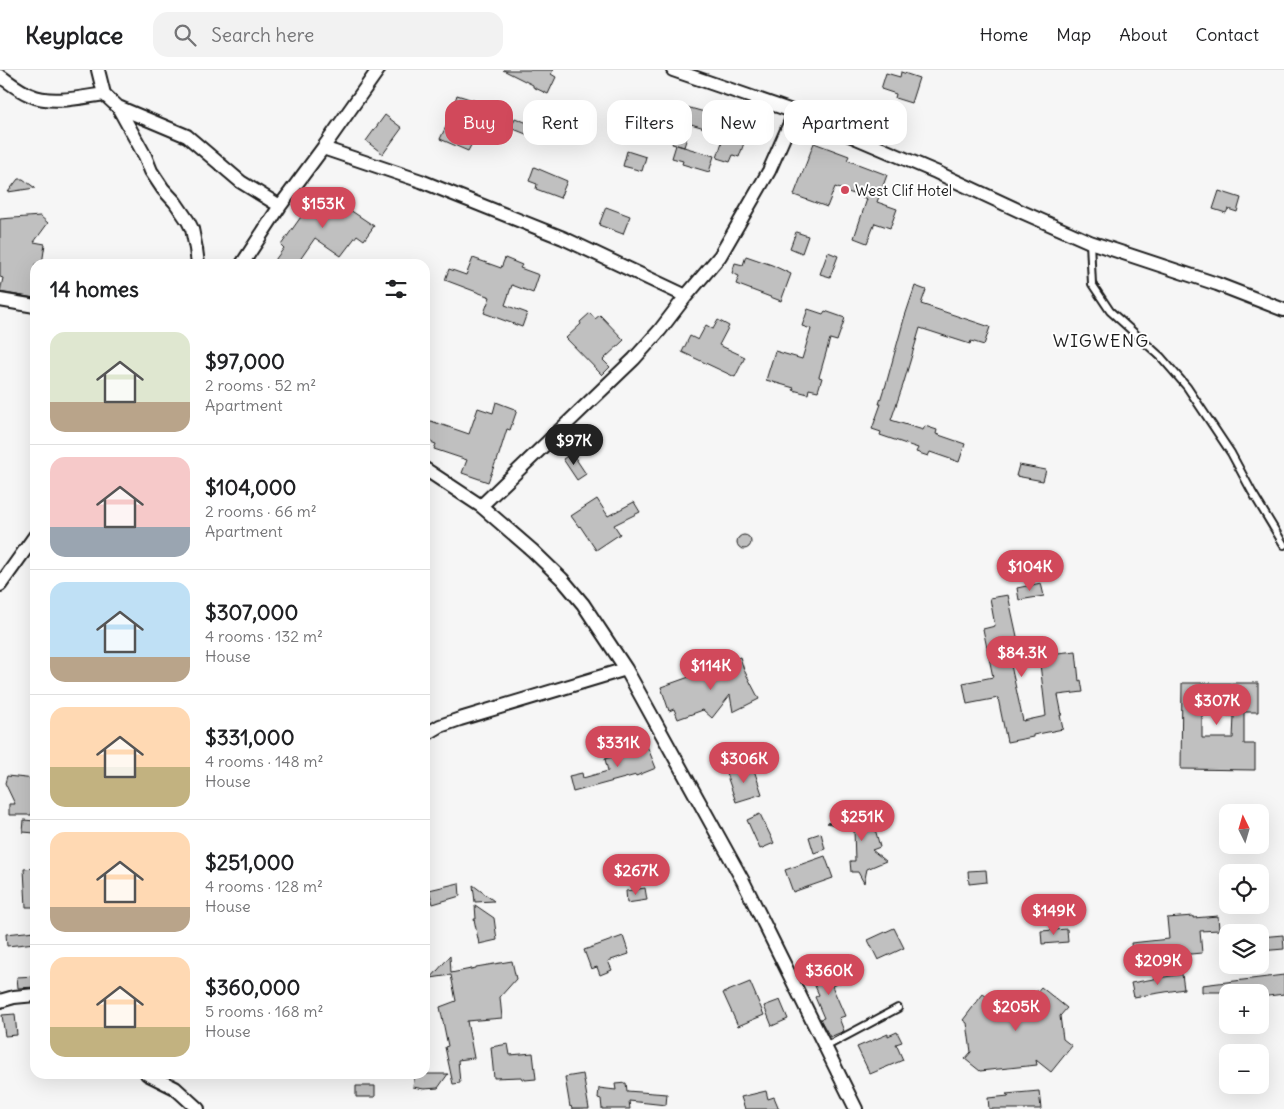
<!DOCTYPE html>
<html lang="en">
<head>
<meta charset="utf-8">
<style>
  :root { --surface:#fff; --page:#f2f2f2; --text:#202124; --muted:#757577; --line:#e0e0e0; --accent:#d1495b }
  body { margin:0; font-family:Delius,sans-serif; background:var(--page); color:var(--text); height:100vh; display:flex; flex-direction:column; font-size:19px; white-space:nowrap }
  * { box-sizing:border-box; margin:0 }
  p { font-size:16px; color:var(--muted) }
  .icon { flex:none; width:28px; height:28px; fill:none; stroke:currentColor; stroke-width:2; stroke-linecap:round; stroke-linejoin:round }
  .map { position:relative; flex:1; overflow:hidden }
  .panel { position:absolute; left:30px; top:189px; width:400px; height:820px; display:flex; flex-direction:column; background:var(--surface); border-radius:15px; box-shadow:0 5px 20px #0002 }
  .panel>* { flex:none }
  .hud { position:absolute; left:445px; top:30px; width:475px; height:45px; display:flex; gap:10px }
  .needle { width:32px; rotate:355deg }
  .buttons { position:absolute; left:1219px; top:734px; display:grid; gap:10px }
  .buttons a { display:grid; place-items:center; width:50px; height:50px; border-radius:10px; background:var(--surface); box-shadow:0 5px 20px #0002; font-size:25px }
  .price { position:absolute; translate:-50% -42px; padding:0 11px; border-radius:18px; background:var(--accent); color:#fff; font-size:16px; line-height:32px; filter:drop-shadow(0 1px 2px #0008) }
  .price::after { content:''; position:absolute; left:50%; top:30px; width:15px; height:11px; margin-left:-8px; background:inherit; clip-path:polygon(0 0,100% 0,50% 100%) }
  .price.current { background:#222; color:#fff }
  ul { padding:0; list-style:none }
  li { display:flex; align-items:center; gap:15px; height:125px; padding:0 20px }
  li+li { border-top:1px solid var(--line) }
  li span { display:grid; place-items:center; flex:none; width:140px; height:100px; border-radius:15px; color:#555 }
  li>.icon { margin-inline-start:auto }
  span .icon { width:60px; height:60px; fill:#fffc; stroke-width:1 }
  li b { font-size:21px }
  h2 { display:flex; justify-content:space-between; align-items:center; height:60px; padding:0 20px; font-size:21px }
  .chip { padding:0 18px; border-radius:15px; background:var(--surface); box-shadow:0 5px 20px #0002; font-size:18px; line-height:45px }
  .chip.current { background:var(--accent); color:#fff }
  header { display:flex; align-items:center; gap:30px; box-sizing:border-box; height:70px; padding:0 25px; background:var(--surface); border-bottom:1px solid var(--line) }
  header strong { font-size:24px }
  nav { display:flex; gap:28px; margin-inline-start:auto; font-size:18px }
  .search { width:350px; height:45px; background:var(--page); display:flex; align-items:center; gap:12px; box-sizing:border-box; padding:0 18px; border-radius:15px; color:var(--muted); font-size:19px }
  .map>svg:first-child { display:block }
  .building { fill:#c0c0c0; stroke:#1c1c1c; fill-rule:evenodd }
  .lines { fill:none; stroke-linecap:round; stroke-linejoin:round }
  .service-casing { stroke:#1c1c1c; stroke-width:10 }
  .minor-casing { stroke:#1c1c1c; stroke-width:16 }
  .service { stroke:#fff; stroke-width:6 }
  .minor { stroke:#fff; stroke-width:12 }
  .poi-dot { fill:#d1495b; stroke:#fff; stroke-width:2 }
  .labels { text-anchor:middle; dominant-baseline:central; stroke-width:4; stroke-linejoin:round; paint-order:stroke }
  .poi-label { font-size:15px; fill:#1c1c1c; stroke:#fff; text-anchor:start }
  .quarter-label { font-size:18px; letter-spacing:1px; fill:#1c1c1c; stroke:#fff }
</style>
</head>
<body>
<header>
<strong>Keyplace</strong>
<div class="search"><svg class="icon" aria-label="search" viewBox="0 0 24 24"><circle cx="10" cy="10" r="6"/><path d="M15 15l6 6"/></svg>Search here</div>
<nav><a>Home</a><a>Map</a><a>About</a><a>Contact</a></nav>
</header>
<div class="map">
<svg width="1284" height="1039" viewBox="0 0 1284 1039">
  <rect width="100%" height="100%" fill="#f6f6f6"/>
  <filter id="ink" filterUnits="userSpaceOnUse"><feTurbulence type="fractalNoise" baseFrequency=".02" numOctaves="2"/><feDisplacementMap in="SourceGraphic" scale="10" xChannelSelector="R" yChannelSelector="G"/><feConvolveMatrix kernelMatrix="1 2 1 2 8 2 1 2 1" color-interpolation-filters="sRGB"/></filter>
  <g filter="url(#ink)">
    <!-- building -->
    <path class="building" d="M503 0H553L551 4 556 7 548 24 533 17V15Z
      M901 2 919 8 911 33 895 28 896 24 881 19 886 3 900 7Z
      M457 25 486 34 477 64 468 81 440 69 455 38 453 37Z
      M683 36 726 48 721 63 691 54 684 77 677 75 714 86 709 102 682 94 683 91 672 88 676 75 672 74Z
      M385 45 402 58 383 84 366 71Z
      M515 48 540 58 536 68 511 58Z
      M727 56 741 60 737 71 744 73 739 87 733 85 730 92 717 88Z
      M814 73 849 86 847 90 887 105 877 132 897 139 890 158 875 153 867 173 854 168 867 129 835 117 827 137 794 125Z
      M627 81 646 87 642 101 623 96Z
      M534 97 567 111 560 128 536 119 537 114 529 111Z
      M18 109H23L35 118 8 122Z
      M320 120 374 156 364 170 357 165 341 186 315 168 297 194H272L284 178 281 175Z
      M1219 121 1241 128 1237 142 1228 139 1226 143 1213 139Z
      M606 137 630 146 623 164 599 155Z
      M40 146 48 153 34 172 45 174 42 194H35V228L0 222 3 208 0 207V149Z
      M796 162 808 166 802 183 790 178Z
      M828 182 838 186 830 207 820 204Z
      M746 186 772 195 791 204 781 231 736 214 739 206 732 203 735 193 743 195Z
      M473 188 501 198 505 188 522 195 520 198 539 205 533 223 512 215 505 235 527 243 522 257 484 243 490 227 445 210 449 199 466 205Z
      M915 216 926 220 921 234 990 257 984 275 971 271 970 274 920 258 903 315 891 350 923 360 925 356 937 360 936 364 965 374 959 392 930 382 928 386 916 382 918 378 880 365 881 362 872 359 881 334H879L884 318H885L904 249Z
      M808 239 823 244 825 241 845 248 837 271 830 269 819 307 822 308 818 321 809 319 808 324 793 320 794 318 766 310 775 281 802 289 811 259 802 256Z
      M590 243 595 249 600 245 624 270 603 290 610 297 602 305 566 268 581 254 580 252Z
      M718 250 729 256 719 275 745 287 735 307 682 282 690 266 698 270 706 255 713 259Z
      M496 332 517 340 510 360 507 359 497 391H496L488 412 462 403 467 390 434 379 436 374 425 370V349L469 364 478 338 493 343Z
      M572 383 586 404 577 410 563 389Z
      M1019 395 1046 400 1043 411 1016 406Z
      M597 429 608 446 634 432 640 442 614 455 620 464 596 480 580 456 579 457 571 446Z
      M737 472a7 7 0 1 1 14 0a7 7 0 1 1-14 0Z
      M1041 513 1044 526 1019 530 1017 518Z
      M1008 525 1018 571 1014 572 1016 585 1009 586 1023 651 1046 646 1039 585 1076 581 1079 611 1081 610 1083 622 1058 625 1062 645H1060L1063 659 1033 665V667L1007 672 998 628 967 634 963 613 993 607 983 559 995 556 990 528Z
      M740 587 744 600 759 629 733 642 730 625 712 648 703 640 678 649 674 639 669 641 661 617 723 595V593Z
      M1182 613H1258V642H1244V674H1255V700L1181 699ZM1202 645 1234 646 1233 668H1202Z
      M645 671 656 698 636 706V705L573 722 569 706 582 703 583 708 608 701 605 689 626 683 625 679Z
      M753 697 762 724 736 732 726 703 740 699V701Z
      M7 706 35 709V728H33L32 745H9V734H15L5 713Z
      M870 741 880 777 872 780 886 791 867 799 864 813 858 802H851L850 791H855L854 760 827 753Z
      M760 744 774 773 760 779 747 750Z
      M24 750 35 751V763L23 762Z
      M821 763 825 779 814 783 809 767Z
      M825 786 833 808 793 822 785 800Z
      M35 798V837H26L24 799Z
      M986 800 987 812 969 814 968 801Z
      M459 813 460 826 433 834 429 820Z
      M473 815 494 831 475 832Z
      M645 818 647 830 627 833 626 821Z
      M475 835 494 848 497 870 479 874 474 849H476Z
      M1193 846V848L1218 846 1219 860 1200 861 1202 883 1133 889 1131 873 1169 869 1167 848Z
      M894 858 904 878 878 890 868 870Z
      M1067 859 1068 872 1042 874 1041 861Z
      M35 861V873L7 876 6 864Z
      M1283 865 1284 879 1260 881V867Z
      M623 866 629 884 608 891 612 900 600 905 597 897 591 899 584 880Z
      M450 886 451 903 476 898V897L512 891 516 909 500 927 502 948 467 951 474 988 458 990 460 1013 453 1014 445 977 448 976 440 937 456 931 451 905 431 908Z
      M835 889 844 911 832 916 845 946 839 948 844 961 830 967 820 949 824 948 815 927 819 925 808 900Z
      M1182 904 1184 919 1134 927 1131 913Z
      M1284 905V924L1260 927V922H1202V915Z
      M35 906V917L18 918 17 907Z
      M750 912 764 945 738 956 723 923Z
      M1041 917 1067 938 1060 946 1063 969 1072 976 1051 1002 1036 990 1037 995 980 1001 965 989 971 982 967 953 963 950 983 924 991 930 1034 925Z
      M780 930 788 949 772 956 764 936Z
      M15 944 17 965 5 966 2 945Z
      M897 962 902 972 896 974 903 990 870 1004 857 977 888 964V966Z
      M508 974 510 985 533 983 536 1009 525 1010V1009H522L521 1007 494 1008 491 977Z
      M415 1004H448L438 1018 424 1019 413 1017Z
      M583 1004 589 1039H572L571 1036 570 1037 565 1007Z
      M626 1013 627 1021 667 1024 666 1035 629 1031 630 1039H602L601 1029 598 1028 599 1018 616 1020 615 1014Z
      M356 1016H375V1027H356Z
      M766 1021 768 1029 774 1027 779 1039H745L741 1027Z
      M1039 1021 1041 1039H989L988 1028 1009 1026 1006 1024Z"/>
    <g class="lines">
      <defs>
        <path id="service" d="M1090 172 1092 214 1110 241 1161 287 1187 317 1231 383 1252 422 1284 475
          M825 977 898 938"/>
        <path id="minor" d="M98 0 104 24 118 37 145 86 151 101 163 119 175 132 188 151 192 159 196 179 198 194
          M673 0 795 42 936 102 1022 142 1090 172 1217 214 1284 240
          M0 6C10 13 20 21 30 25 51 35 83 27 104 24
          M118 37 187 66 241 112 280 136
          M323 78 421 111 563 168 686 226
          M242 194 280 136 323 78 378 0
          M0 230 35 236
          M425 399 481 436 533 481 562 509 583 534 626 599 743 811 856 1039
          M481 436 634 289 660 260 686 226 720 186 769 101 795 42
          M0 515 35 466
          M425 665 440 656 460 649 626 599
          M0 931 14 927 35 925
          M147 1004 175 1018 198 1039"/>
      </defs>
      <!-- service casing -->
      <use href="#service" class="service-casing"/>
      <!-- minor casing -->
      <use href="#minor" class="minor-casing"/>
      <!-- service -->
      <use href="#service" class="service"/>
      <!-- minor -->
      <use href="#minor" class="minor"/>
    </g>
  </g>
  <!-- markers -->
  <circle class="poi-dot" cx="845" cy="120" r="5"/>
  <g class="labels">
    <!-- poi labels -->
    <g class="poi-label">
      <text x="855" y="120">West Clif Hotel</text>
    </g>
    <!-- quarter labels -->
    <g class="quarter-label">
      <text x="1101" y="270">WIGWENG</text>
    </g>
  </g>
</svg>
<div class="buttons">
<a><svg class="needle" viewBox="-14 -14 28 28"><path d="M0-13l5 13h-10z" fill="#e53935"/><path d="M0 13l5-13h-10z" fill="#757577"/></svg></a>
<a><svg class="icon" aria-label="locate" viewBox="0 0 24 24"><circle cx="12" cy="12" r="6"/><path d="M12 2v4M12 18v4M2 12h4M18 12h4"/></svg></a>
<a><svg class="icon" aria-label="layers" viewBox="0 0 24 24"><path d="M12 4l9 5-9 5-9-5zM3 14l9 5 9-5"/></svg></a>
<a>+</a>
<a>−</a>
</div>
<b class="price" style="left:323px;top:159px">$153K</b>
<b class="price current" style="left:574px;top:396px">$97K</b>
<b class="price" style="left:1030px;top:522px">$104K</b>
<b class="price" style="left:1022px;top:608px">$84.3K</b>
<b class="price" style="left:711px;top:621px">$114K</b>
<b class="price" style="left:1217px;top:656px">$307K</b>
<b class="price" style="left:618px;top:698px">$331K</b>
<b class="price" style="left:744px;top:714px">$306K</b>
<b class="price" style="left:862px;top:772px">$251K</b>
<b class="price" style="left:636px;top:826px">$267K</b>
<b class="price" style="left:1054px;top:866px">$149K</b>
<b class="price" style="left:1158px;top:916px">$209K</b>
<b class="price" style="left:829px;top:926px">$360K</b>
<b class="price" style="left:1016px;top:962px">$205K</b>
<div class="hud">
<a class="chip current">Buy</a>
<a class="chip">Rent</a>
<a class="chip">Filters</a>
<a class="chip">New</a>
<a class="chip">Apartment</a>
</div>
<section class="panel">
<h2>14 homes<svg class="icon" aria-label="filters" viewBox="0 0 24 24"><path d="M4 7h16M4 17h16"/><circle cx="9" cy="7" r="2"/><circle cx="15" cy="17" r="2"/></svg></h2>
<ul>
<li><span style="background:linear-gradient(#dfe7d0 70%,#b9a48a 0)"><svg class="icon" aria-label="home" viewBox="0 0 24 24"><path d="M3 11l9-7 9 7M6 9v11h12V9"/></svg></span><div><b>$97,000</b><p>2 rooms · 52 m²</p><p>Apartment</p></div></li>
<li><span style="background:linear-gradient(#f6c9c9 70%,#9aa5b1 0)"><svg class="icon" aria-label="home" viewBox="0 0 24 24"><path d="M3 11l9-7 9 7M6 9v11h12V9"/></svg></span><div><b>$104,000</b><p>2 rooms · 66 m²</p><p>Apartment</p></div></li>
<li><span style="background:linear-gradient(#bfe0f5 75%,#b9a48a 0)"><svg class="icon" aria-label="home" viewBox="0 0 24 24"><path d="M3 11l9-7 9 7M6 9v11h12V9"/></svg></span><div><b>$307,000</b><p>4 rooms · 132 m²</p><p>House</p></div></li>
<li><span style="background:linear-gradient(#ffd9b3 60%,#c2b280 0)"><svg class="icon" aria-label="home" viewBox="0 0 24 24"><path d="M3 11l9-7 9 7M6 9v11h12V9"/></svg></span><div><b>$331,000</b><p>4 rooms · 148 m²</p><p>House</p></div></li>
<li><span style="background:linear-gradient(#ffd9b3 75%,#b9a48a 0)"><svg class="icon" aria-label="home" viewBox="0 0 24 24"><path d="M3 11l9-7 9 7M6 9v11h12V9"/></svg></span><div><b>$251,000</b><p>4 rooms · 128 m²</p><p>House</p></div></li>
<li><span style="background:linear-gradient(#ffd9b3 70%,#c2b280 0)"><svg class="icon" aria-label="home" viewBox="0 0 24 24"><path d="M3 11l9-7 9 7M6 9v11h12V9"/></svg></span><div><b>$360,000</b><p>5 rooms · 168 m²</p><p>House</p></div></li>
</ul>
</section>
</div>
</body>
</html>
